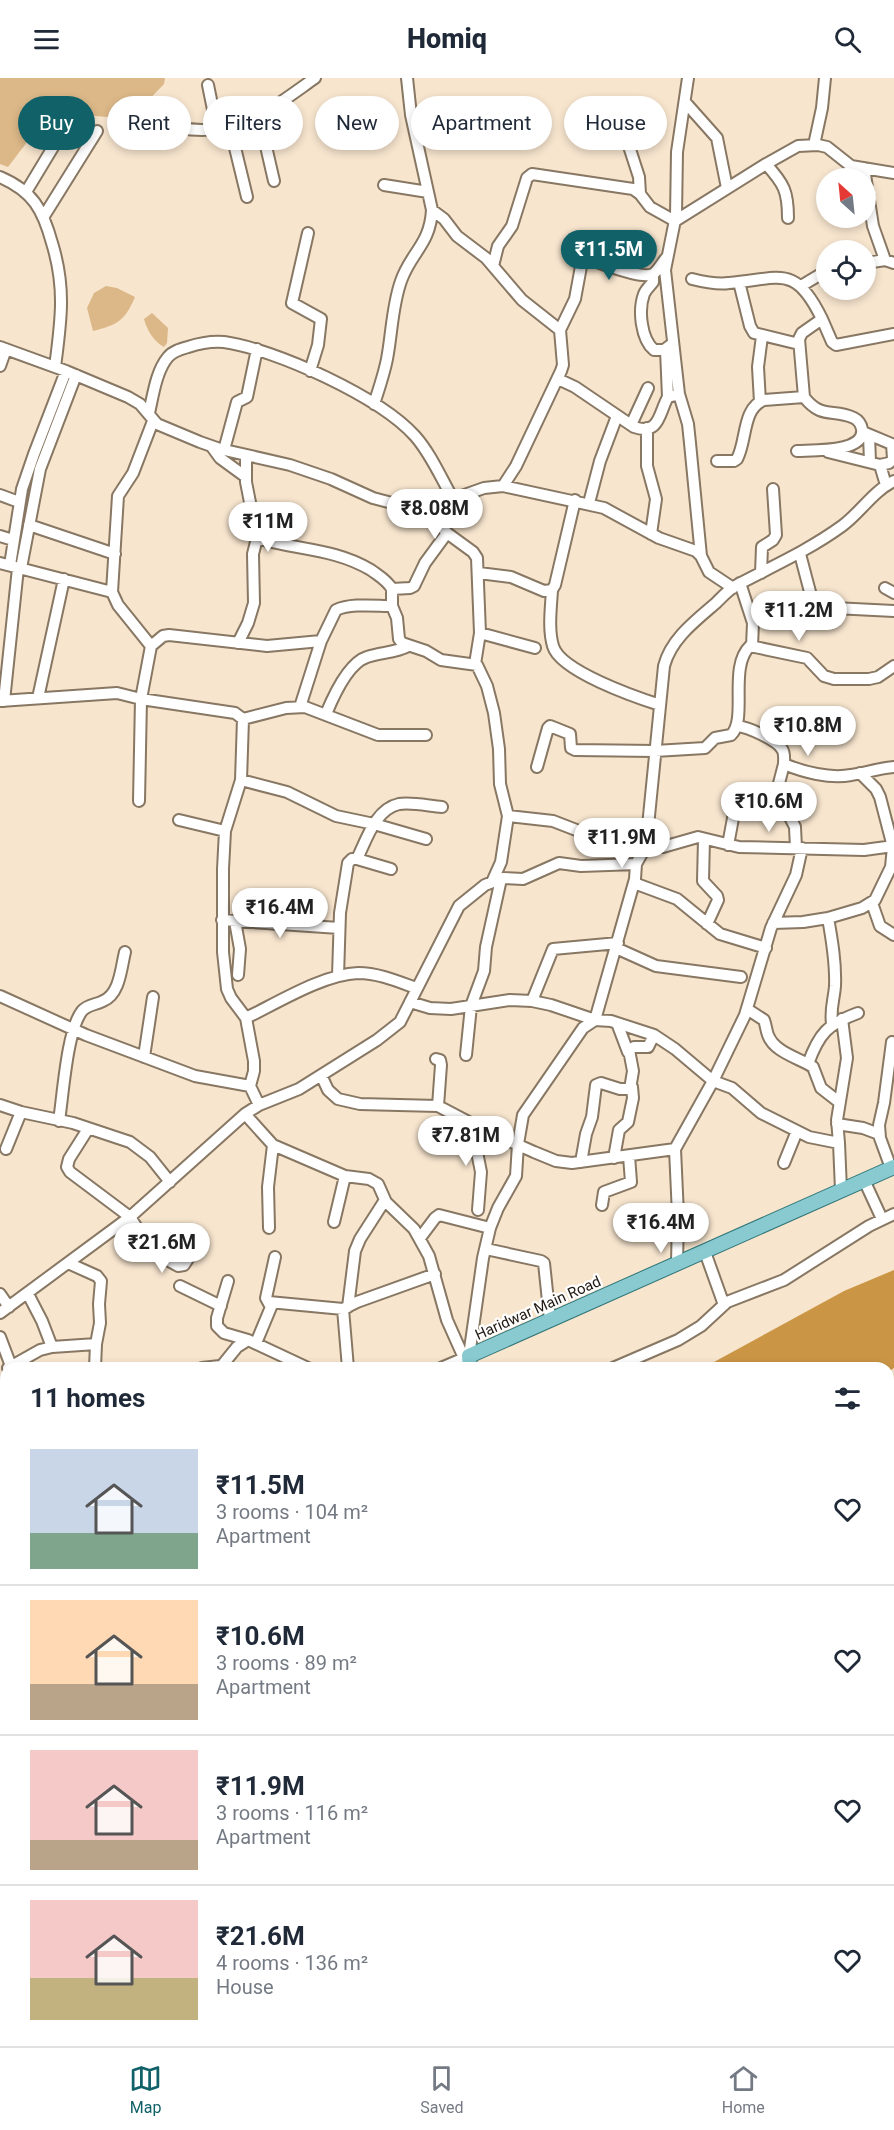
<!DOCTYPE html>
<html lang="en">
<head>
<meta charset="utf-8">
<style>
  :root { --surface:#fff; --page:#f2f2f3; --text:#1f2937; --muted:#747a83; --line:#e0e1e3; --accent:#116168 }
  body { margin:0; font-family:Roboto,sans-serif; background:var(--page); color:var(--text); height:100vh; display:flex; flex-direction:column; font-size:22px; white-space:nowrap }
  * { box-sizing:border-box; margin:0 }
  p { font-size:20px; color:var(--muted) }
  .icon { flex:none; width:33px; height:33px; fill:none; stroke:currentColor; stroke-width:2; stroke-linecap:round; stroke-linejoin:round }
  .map { position:relative; flex:1; overflow:hidden }
  .panel { position:absolute; left:0px; top:1284px; width:894px; height:684px; display:flex; flex-direction:column; background:var(--surface); border-radius:18px 18px 0 0; box-shadow:0 3px 9px #0003 }
  .panel>* { flex:none }
  .hud { position:absolute; left:18px; top:18px; width:858px; height:54px; display:flex; gap:12px }
  .needle { width:39px; rotate:333deg }
  .fabs { position:absolute; left:816px; top:90px; display:grid; gap:12px }
  .fabs a { display:grid; place-items:center; width:60px; height:60px; border-radius:50%; background:var(--surface); box-shadow:0 3px 9px #0003; font-size:30px }
  .price { position:absolute; translate:-50% -51px; padding:0 14px; border-radius:21px; background:#fff; color:#222; font-size:20px; line-height:39px; filter:drop-shadow(0 2px 3px #0008) }
  .price::after { content:''; position:absolute; left:50%; top:36px; width:18px; height:14px; margin-left:-9px; background:inherit; clip-path:polygon(0 0,100% 0,50% 100%) }
  .price.on { background:var(--accent); color:#fff }
  ul { padding:0; list-style:none }
  li { display:flex; align-items:center; gap:18px; height:150px; padding:0 30px }
  li+li { border-top:2px solid var(--line) }
  li span { display:grid; place-items:center; flex:none; width:168px; height:120px; border-radius:0px; color:#555 }
  li>.icon { margin-inline-start:auto }
  span .icon { width:72px; height:72px; fill:#fffc; stroke-width:1 }
  li b { font-size:26px }
  h2 { display:flex; justify-content:space-between; align-items:center; height:72px; padding:0 30px; font-size:26px }
  .tag { padding:0 21px; border-radius:27px; background:var(--surface); box-shadow:0 3px 9px #0003; font-size:21px; line-height:54px }
  .tag.on { background:var(--accent); color:#fff }
  header { display:flex; justify-content:space-between; align-items:center; height:78px; padding:0 30px; background:var(--surface); font-size:27px; font-weight:800 }
  .tabs { display:flex; justify-content:space-around; align-items:center; height:84px; border-top:2px solid var(--line); background:var(--surface); font-size:16px; color:var(--muted) }
  .tabs a { display:grid; justify-items:center; gap:3px }
  .tabs .on { color:var(--accent) }
  .map>svg:first-child { display:block }
  .green { fill:#dcb888 }
  .water { fill:#ca9545 }
  .lines { fill:none; stroke-linecap:round; stroke-linejoin:round }
  .stream { stroke:#ca9545; stroke-width:2 }
  .minor-casing { stroke:#877763; stroke-width:14 }
  .major-casing { stroke:#2f7477; stroke-width:16 }
  .highway-casing { stroke:#2f7477; stroke-width:20 }
  .minor { stroke:#fff; stroke-width:10 }
  .major { stroke:#88cacf; stroke-width:14 }
  .highway { stroke:#38a6af; stroke-width:16 }
  .labels { text-anchor:middle; dominant-baseline:central; stroke-width:4.5; stroke-linejoin:round; paint-order:stroke }
  .street-label { font-size:15px; fill:#1f1810; stroke:#fff }
</style>
</head>
<body>
<header><svg class="icon" aria-label="menu" viewBox="0 0 24 24"><path d="M4 6h16M4 12h16M4 18h16"/></svg>Homiq<svg class="icon" aria-label="search" viewBox="0 0 24 24"><circle cx="10" cy="10" r="6"/><path d="M15 15l6 6"/></svg></header>
<div class="map">
<svg width="894" height="1968" viewBox="0 0 894 1968">
  <rect width="100%" height="100%" fill="#f7e5ce"/>
  <!-- green -->
  <path class="green" d="M0 0H165L164 6 140 31 107 39 50 34 8 89 0 86Z
    M106 208 117 210 135 219C125 243 117 247 93 253L87 230 94 215Z
    M152 235 168 250 167 265 164 269C154 264 147 252 144 241Z"/>
  <!-- water -->
  <path class="water" d="M894 1192V1290L888 1294V1290H703L844 1213Z
    M6 1645V1731L0 1734V1647Z"/>
  <g class="lines">
    <!-- stream -->
    <path class="stream" d="M182 1968 192 1962"/>
    <defs>
      <path id="minor" d="M688 0 677 74 676 137 665 192 679 316 688 346 690 365 701 478
        M208 7 217 51
        M685 24 717 60 727 110
        M259 38 274 103
        M626 38V59L639 99 640 116
        M143 41C155 44 168 48 180 50 238 60 271 31 315 0
        M230 49 247 119
        M814 67 822 30 825 0
        M766 86C784 106 788 113 788 140
        M864 90 873 148 885 182
        M0 99C33 113 43 132 52 165 66 210 61 243 55 289
        M384 107 428 114
        M26 114 67 46
        M432 132 444 141 457 158 486 180 522 222 560 252
        M44 138 97 53
        M308 155 292 225 321 241 318 267 310 293
        M866 185 885 182 894 185
        M493 188 498 168 512 148 527 100 532 96 633 111 640 116 650 129 675 143 766 86 798 68 818 67 827 69 851 88 894 95
        M653 196V204C650 208 646 211 644 216 638 232 641 261 654 272H664L672 266
        M692 201C704 204 717 207 729 205 780 201 795 185 822 241L802 255 799 261 804 319
        M739 204 750 248 754 255 799 266
        M801 208 826 193
        M822 241 832 264 836 267 894 256
        M0 269 66 293 128 319 140 326 157 346 200 364 220 371 290 387 331 401 373 420 392 425 406 427 421 426 453 421 484 410 503 408 604 430 659 460 696 473 701 478 709 494 733 510
        M666 272 668 319
        M0 288 6 271
        M558 301 575 309 634 349C660 358 659 334 668 319L679 316
        M760 324 758 289 762 258
        M374 326C379 311 384 296 387 281 392 255 392 228 401 203 411 174 430 167 432 132L411 37 407 0
        M149 335C153 318 156 293 168 279 173 273 181 271 188 269 200 265 212 263 224 264 275 271 380 319 415 358 431 376 441 400 453 421
        M631 347 648 310
        M647 350V388L656 421 651 456
        M863 354 894 367
        M869 357 870 384
        M212 369 220 380 246 399
        M224 372 237 324 247 319 257 271
        M828 374 880 387
        M717 383H734L737 381C747 363 742 330 764 322L804 319C822 342 833 330 854 340 858 342 861 346 862 351 866 375 812 372 797 373
        M886 407 880 387 889 385 893 381 892 366
        M503 408 516 388 561 293 563 287 560 252 575 221 582 183 586 181C600 184 641 202 653 196 658 193 662 185 666 180
        M0 417 19 424
        M589 425 600 383 617 338
        M421 426 447 455 473 474 477 480 480 555 475 586
        M29 447 115 476
        M0 458 13 462
        M257 460C296 472 334 470 371 492 379 498 387 502 392 511V528C375 528 351 525 336 532L321 563 300 629
        M800 476 814 529 894 533
        M0 485 112 514
        M10 487 22 411 34 376 66 293
        M21 490 40 391 76 297
        M479 495 511 499 544 513 552 512 555 507 575 422
        M761 495 762 469 773 462 776 457 773 411
        M740 505 753 545 752 568
        M885 510 894 515
        M392 511 410 510 414 508 425 485 447 455
        M552 512C551 530 548 551 553 568 560 593 635 619 660 627
        M392 528 397 540 399 561 402 565 426 573 441 582 477 587 487 608 494 635 499 671 500 706 508 738 501 784 492 804
        M480 555 535 570
        M238 565 248 545 254 525 253 476 257 460 246 404V377
        M151 568 118 527 112 514 118 418 133 395 153 343
        M38 620 64 501
        M0 623 117 615 141 621 235 635 243 641 241 702 225 753 223 791V874L227 911 231 920 246 940 254 983V993L250 1008
        M4 623 18 490
        M326 636C333 619 348 585 367 579 381 574 395 575 408 568
        M243 641 286 630 305 629 378 657H426
        M737 648C748 649 777 662 782 671 785 675 784 682 784 686 803 694 830 701 851 697 866 695 879 690 894 689
        M784 686 777 713 795 749 796 770
        M537 689 548 650 550 648 570 656 571 670 575 672 655 673 705 670 715 660 731 657C748 641 728 589 750 568L807 580 824 598 834 601H869L878 599 894 588
        M241 702 287 714 336 738 374 746 426 761
        M139 723 141 621 151 568 163 558 169 557 267 568 321 563
        M508 738 553 743 615 767 620 774
        M179 742 225 753
        M704 761 703 803 717 818 718 822 707 846
        M728 767 737 719
        M646 768 663 769 698 759 739 769 864 772 894 768
        M357 781 391 791
        M634 805 677 821 720 856 766 870
        M872 825 880 848 894 857
        M828 840C832 862 836 885 835 908 834 922 830 930 832 946
        M222 842 339 850
        M235 843 240 871 238 897
        M773 845 803 844 828 840 862 830 875 822 891 789 893 769 880 719 876 711 860 695
        M616 870 656 888 741 899
        M338 898 340 835 348 785 352 781H357C366 763 375 731 399 726 412 724 429 728 442 729
        M0 918 86 957 195 998 250 1008 259 1027
        M532 923 553 871 618 865
        M410 924 430 930 451 931 510 922 532 923 551 927 595 942 611 943 654 957 675 971 713 1003 732 1010 761 1035 809 1059 839 1065 841 1112
        M747 931 764 942C766 947 766 952 768 957 774 974 799 980 813 989L821 1010 839 1024
        M246 940C277 925 324 896 358 895 378 895 397 903 416 910
        M617 945 628 974
        M466 977 471 928 484 893 486 869 501 801
        M144 979 153 919
        M436 981 440 982 441 987 438 1028
        M808 986C819 955 828 946 858 935
        M321 997 328 1012 338 1021 360 1026 438 1028 478 1049 534 1074 556 1083 572 1085 675 1071
        M0 1027 21 1034 73 1045 130 1064 150 1079 170 1104
        M245 1036 273 1067 345 1098 369 1101 378 1106 386 1124 414 1151 429 1178 447 1242 464 1280
        M59 1043C63 1017 67 952 82 933 88 926 96 927 103 923 120 916 121 890 125 874
        M837 1046 863 1050 879 1056
        M476 1048V1069L481 1094 478 1132
        M88 1051 69 1081 67 1089 70 1094 130 1139 150 1170 160 1178 178 1188 184 1187 201 1161
        M839 1065 837 1042 847 980 842 941
        M6 1071 21 1034
        M614 1080 619 1052 628 1044 633 1020 632 1009
        M581 1084 586 1056 592 1039 596 1007 601 1005 620 1011H630L633 993 629 972 634 969H648L654 957
        M784 1085 797 1053
        M891 1090 880 1060 879 1047 884 1025 892 964
        M864 1102 882 1141
        M602 1127 604 1114 631 1104 629 1078
        M334 1144 345 1098
        M269 1150 268 1109 273 1067
        M420 1160 435 1140 439 1137 490 1150
        M486 1171 541 1183 544 1185 550 1242
        M705 1174 724 1227
        M677 1186 678 1137 675 1071 713 1003 745 937 771 850 796 797 802 770
        M228 1203 217 1240V1248L224 1255 248 1262
        M180 1208 221 1228
        M0 1216 9 1229
        M28 1216 42 1243 52 1269 96 1266 100 1245 99 1226 101 1203 97 1198 68 1185
        M269 1224 343 1231
        M348 1229 355 1173 360 1161 385 1122
        M0 1235 130 1139 245 1036 259 1027 299 1011 377 962 400 944 459 828 485 807 503 800 523 801 559 785 581 788 636 786
        M0 1259 11 1288
        M256 1265 271 1229 266 1220 275 1179
        M8 1290 40 1272 52 1269
        M95 1290 96 1266
        M202 1290 220 1288
        M220 1290 237 1269 248 1262 308 1290
        M348 1290 343 1231 357 1224 435 1196
        M441 1290 469 1278 483 1180 490 1150 498 1130 516 1098 518 1066 523 1037 583 950 595 942 635 801 636 786 646 768 664 588C671 561 695 543 716 525 722 519 729 511 737 507 773 488 809 472 842 448 860 435 873 413 894 403
        M613 1290 678 1262 701 1248 727 1224 784 1202 869 1148 894 1136
        M888 1317 894 1314
        M0 1324 6 1322
        M888 1361 894 1358
        M0 1365 6 1364
        M888 1371 894 1368
        M888 1418 894 1407
        M0 1481 6 1478
        M888 1489 894 1478
        M888 1498 894 1500
        M0 1527 6 1541
        M0 1561 6 1558
        M888 1612 890 1606
        M0 1631 6 1628
        M0 1754 6 1751
        M888 1755 894 1757
        M0 1905 6 1902
        M445 1968V1962
        M519 1968V1962
        M578 1968 579 1962
        M652 1968V1962
        M796 1968 798 1962
        M821 1968 822 1962"/>
      <path id="major" d="M470 1290 469 1278 894 1089"/>
      <path id="highway" d="M888 1440 894 1429
        M888 1471 894 1460
        M231 1968 244 1962
        M258 1968 271 1962"/>
    </defs>
    <!-- minor casing -->
    <use href="#minor" class="minor-casing"/>
    <!-- major casing -->
    <use href="#major" class="major-casing"/>
    <!-- highway casing -->
    <use href="#highway" class="highway-casing"/>
    <!-- minor -->
    <use href="#minor" class="minor"/>
    <!-- major -->
    <use href="#major" class="major"/>
    <!-- highway -->
    <use href="#highway" class="highway"/>
  </g>
  <g class="labels">
    <!-- street labels -->
    <g class="street-label">
      <text transform="translate(538 1230) rotate(-24)">Haridwar Main Road</text>
    </g>
  </g>
</svg>
<div class="fabs">
<a><svg class="needle" viewBox="-14 -14 28 28"><path d="M0-13l5 13h-10z" fill="#e53935"/><path d="M0 13l5-13h-10z" fill="#747a83"/></svg></a>
<a><svg class="icon" aria-label="locate" viewBox="0 0 24 24"><circle cx="12" cy="12" r="6"/><path d="M12 2v4M12 18v4M2 12h4M18 12h4"/></svg></a>
</div>
<b class="price on" style="left:609px;top:203px">₹11.5M</b>
<b class="price" style="left:435px;top:462px">₹8.08M</b>
<b class="price" style="left:268px;top:475px">₹11M</b>
<b class="price" style="left:799px;top:564px">₹11.2M</b>
<b class="price" style="left:808px;top:679px">₹10.8M</b>
<b class="price" style="left:769px;top:755px">₹10.6M</b>
<b class="price" style="left:622px;top:791px">₹11.9M</b>
<b class="price" style="left:280px;top:861px">₹16.4M</b>
<b class="price" style="left:466px;top:1089px">₹7.81M</b>
<b class="price" style="left:661px;top:1176px">₹16.4M</b>
<b class="price" style="left:162px;top:1196px">₹21.6M</b>
<div class="hud">
<a class="tag on">Buy</a>
<a class="tag">Rent</a>
<a class="tag">Filters</a>
<a class="tag">New</a>
<a class="tag">Apartment</a>
<a class="tag">House</a>
</div>
<section class="panel">
<h2>11 homes<svg class="icon" aria-label="filters" viewBox="0 0 24 24"><path d="M4 7h16M4 17h16"/><circle cx="9" cy="7" r="2"/><circle cx="15" cy="17" r="2"/></svg></h2>
<ul>
<li><span style="background:linear-gradient(#c9d6e8 70%,#7fa58c 0)"><svg class="icon" aria-label="home" viewBox="0 0 24 24"><path d="M3 11l9-7 9 7M6 9v11h12V9"/></svg></span><div><b>₹11.5M</b><p>3 rooms · 104 m²</p><p>Apartment</p></div><svg class="icon" aria-label="heart" viewBox="0 0 24 24"><path d="M12 20l-8-8c-3-5 5-10 8-4 3-6 11-1 8 4z"/></svg></li>
<li><span style="background:linear-gradient(#ffd9b3 70%,#b9a48a 0)"><svg class="icon" aria-label="home" viewBox="0 0 24 24"><path d="M3 11l9-7 9 7M6 9v11h12V9"/></svg></span><div><b>₹10.6M</b><p>3 rooms · 89 m²</p><p>Apartment</p></div><svg class="icon" aria-label="heart" viewBox="0 0 24 24"><path d="M12 20l-8-8c-3-5 5-10 8-4 3-6 11-1 8 4z"/></svg></li>
<li><span style="background:linear-gradient(#f6c9c9 75%,#b9a48a 0)"><svg class="icon" aria-label="home" viewBox="0 0 24 24"><path d="M3 11l9-7 9 7M6 9v11h12V9"/></svg></span><div><b>₹11.9M</b><p>3 rooms · 116 m²</p><p>Apartment</p></div><svg class="icon" aria-label="heart" viewBox="0 0 24 24"><path d="M12 20l-8-8c-3-5 5-10 8-4 3-6 11-1 8 4z"/></svg></li>
<li><span style="background:linear-gradient(#f6c9c9 65%,#c2b280 0)"><svg class="icon" aria-label="home" viewBox="0 0 24 24"><path d="M3 11l9-7 9 7M6 9v11h12V9"/></svg></span><div><b>₹21.6M</b><p>4 rooms · 136 m²</p><p>House</p></div><svg class="icon" aria-label="heart" viewBox="0 0 24 24"><path d="M12 20l-8-8c-3-5 5-10 8-4 3-6 11-1 8 4z"/></svg></li>
</ul>
</section>
</div>
<nav class="tabs">
<a class="on"><svg class="icon" aria-label="map" viewBox="0 0 24 24"><path d="M3 6l6-2 6 2 6-2v14l-6 2-6-2-6 2zM9 4v14M15 6v14"/></svg>Map</a>
<a><svg class="icon" aria-label="saved" viewBox="0 0 24 24"><path d="M7 4h10v16l-5-4-5 4z"/></svg>Saved</a>
<a><svg class="icon" aria-label="home" viewBox="0 0 24 24"><path d="M3 11l9-7 9 7M6 9v11h12V9"/></svg>Home</a>
</nav>
</body>
</html>
